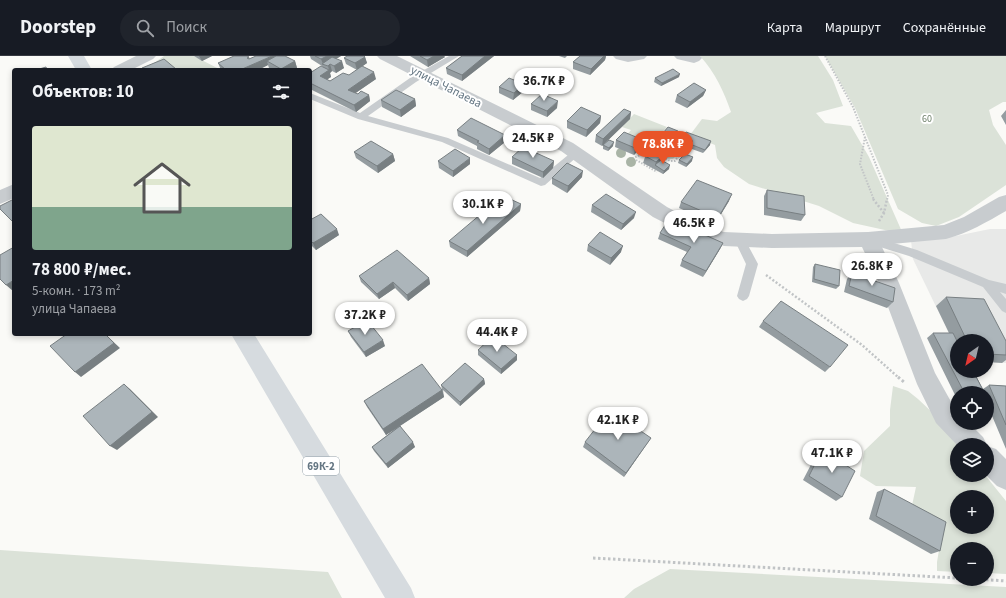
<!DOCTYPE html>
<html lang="ru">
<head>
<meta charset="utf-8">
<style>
  :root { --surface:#171b24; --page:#20242c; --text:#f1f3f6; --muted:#9ea1a6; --line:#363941; --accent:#e95428 }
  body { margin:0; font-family:"Source Sans 3",sans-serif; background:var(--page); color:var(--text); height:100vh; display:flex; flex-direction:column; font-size:15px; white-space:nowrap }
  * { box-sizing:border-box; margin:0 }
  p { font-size:13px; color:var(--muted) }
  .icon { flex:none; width:22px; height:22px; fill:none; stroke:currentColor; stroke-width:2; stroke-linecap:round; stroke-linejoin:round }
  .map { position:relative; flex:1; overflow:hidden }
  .details { position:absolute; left:12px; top:12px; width:300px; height:268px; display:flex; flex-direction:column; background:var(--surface); border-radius:4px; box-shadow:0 2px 6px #0003 }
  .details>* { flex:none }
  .needle { width:26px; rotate:214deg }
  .controls { position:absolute; left:950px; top:278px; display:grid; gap:8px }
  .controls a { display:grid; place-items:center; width:44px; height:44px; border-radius:50%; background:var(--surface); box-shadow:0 2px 6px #0003; font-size:20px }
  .price { position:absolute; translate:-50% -34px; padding:0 9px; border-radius:14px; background:#fff; color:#222; font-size:13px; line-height:26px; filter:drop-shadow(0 1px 2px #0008) }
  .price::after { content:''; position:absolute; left:50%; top:24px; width:12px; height:9px; margin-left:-6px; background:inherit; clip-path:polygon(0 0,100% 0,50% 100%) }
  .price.selected { background:var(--accent); color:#fff }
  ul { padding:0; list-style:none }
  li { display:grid; align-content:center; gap:8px; height:212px; padding:0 20px }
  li+li { border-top:1px solid var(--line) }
  li span { display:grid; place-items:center; height:124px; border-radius:4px; color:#555 }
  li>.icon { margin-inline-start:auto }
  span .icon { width:72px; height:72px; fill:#fffc; stroke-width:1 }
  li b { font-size:17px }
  h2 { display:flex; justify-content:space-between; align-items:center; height:48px; padding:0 20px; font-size:17px }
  header { display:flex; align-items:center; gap:24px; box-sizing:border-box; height:56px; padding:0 20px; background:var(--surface); border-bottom:1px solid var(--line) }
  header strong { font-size:19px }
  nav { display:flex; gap:22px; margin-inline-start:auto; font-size:14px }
  .search { width:280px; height:36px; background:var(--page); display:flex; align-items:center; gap:10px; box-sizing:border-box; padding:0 14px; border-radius:22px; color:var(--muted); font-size:15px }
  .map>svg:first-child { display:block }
  .built { fill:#e8e9e8 }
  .green { fill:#dbe2d8; fill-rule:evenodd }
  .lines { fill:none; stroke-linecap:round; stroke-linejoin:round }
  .path-far2 { stroke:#c1c4c6; stroke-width:2; stroke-dasharray:1.5 1.5; stroke-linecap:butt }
  .path-far1 { stroke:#c1c4c6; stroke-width:2.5; stroke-dasharray:2 2; stroke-linecap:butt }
  .path { stroke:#c1c4c6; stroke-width:3; stroke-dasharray:2.5 2.5; stroke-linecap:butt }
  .service { fill:#c8cccf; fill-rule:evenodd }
  .minor { fill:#c8cccf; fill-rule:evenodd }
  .primary { fill:#d6dbdf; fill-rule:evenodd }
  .tree { fill:#a9b4a6 }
  .wall { fill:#949ca0 }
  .shaded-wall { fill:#787f82 }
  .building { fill:#acb5ba; stroke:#787f82 }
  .labels { text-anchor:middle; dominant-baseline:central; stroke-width:4; stroke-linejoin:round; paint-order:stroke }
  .far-park-label { font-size:10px; fill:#677a63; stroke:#fff }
  .shield { fill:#fff; stroke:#929fa8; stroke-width:1 }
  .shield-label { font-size:11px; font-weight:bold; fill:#647683 }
  .street-label { font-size:12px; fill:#647683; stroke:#fff }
</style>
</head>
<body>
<header>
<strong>Doorstep</strong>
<div class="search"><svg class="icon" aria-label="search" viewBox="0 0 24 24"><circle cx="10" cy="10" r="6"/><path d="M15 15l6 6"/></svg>Поиск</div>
<nav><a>Карта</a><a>Маршрут</a><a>Сохранённые</a></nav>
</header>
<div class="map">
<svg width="1006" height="542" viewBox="0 0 1006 542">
  <rect width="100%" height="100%" fill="#fafaf7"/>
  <!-- built -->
  <path class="built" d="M990 173H1006V307L987 306V285H957V294L913 203 911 184 951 181Z"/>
  <!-- green -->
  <path class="green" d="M164 0H194L221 14H144Z
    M700 0H818L833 24 843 50 816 57 825 67 851 70 869 101 903 178 853 167 819 150 749 128 724 111 717 102 715 89 690 79 702 63 717 65 731 56C724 36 715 16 700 0Z
    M825 0H1006V46H1003L989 54 993 69 1006 89V129L959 161 936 170 922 167 898 153 855 52Z
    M634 58 667 71 658 81 684 90 673 103H669L650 94 653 90 652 89 649 92 625 81 631 74 622 71Z
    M893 330 908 335 918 343 951 374 957 389V419H985L1006 445V518L987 517V493H957V516L937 515V506L943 470 911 454 916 431 876 430 860 420 864 395 890 370V354ZM957 441H987V471H957Z
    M0 494 328 516 342 542H0Z
    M670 513 1006 531V542H624L634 533Z"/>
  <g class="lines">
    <!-- path-far2 -->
    <path class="path-far2" d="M825 0 853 51 888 139 887 144
      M865 81 860 108 874 144
      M651 92 662 82 672 86 674 84 686 90 675 105H670L663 101
      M636 104 657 116
      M627 105 649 95"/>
    <!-- path-far1 -->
    <path class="path-far1" d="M873 143 884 157
      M879 165 884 157 887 143
      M766 219 862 289 899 322"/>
    <!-- path -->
    <path class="path" d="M898 321 904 326
      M593 502 957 522
      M976 523 1006 525"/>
    <!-- service -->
    <path class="service" d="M449 0H459L416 26 368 60 448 82 540 122 573 95H579L581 97 579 99 545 129 541 130 442 86 358 63 310 43V37L360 57 410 22Z
      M739 179 743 180 758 208 749 240 747 243 743 245 739 243 737 240 746 208 734 183 735 180Z
      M871 180 917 194 989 224 1006 228V238L1000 236 1006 243V257L1002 255 983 231 909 200 867 187 866 184 867 181Z"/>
    <!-- minor -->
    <path class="minor" d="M136 0H156L153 3 131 14H111L114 11Z
      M377 0H397L573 87 667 151 706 171 724 176 772 178 868 176 944 169 964 161 999 141 1006 139V155C987 166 968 177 946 183L881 189 899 227 935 317 954 351 957 355V367H969L983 381 987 389H957L936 367 917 328 879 227 862 191 772 192 724 190 694 182 653 161 561 95 380 3Z
      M613 0H647L644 3 628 6 616 3Z
      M674 0H700L702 2 699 5 694 7 677 3Z
      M14 128V142L0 148V134Z
      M987 390 996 393 1006 403V434L997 430 986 419Z"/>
    <!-- primary -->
    <path class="primary" d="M68 0H84L92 14H76Z
      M231 278H254L411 532 415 542H385Z"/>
  </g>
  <!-- trees -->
  <g class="tree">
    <circle cx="621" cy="97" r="5"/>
    <circle cx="631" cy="106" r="5"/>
  </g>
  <!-- wall -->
  <path class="wall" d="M194 0H212L202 5Z
    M310 0H341L336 3 344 12 336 17 332 15 330 17 331 21 327 23 330 25 349 19 376 23 355 37 358 38 369 39 370 45 356 56 310 33V17L323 11 322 10 311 3Z
    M410 0H444L445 1 428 11Z
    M462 0H494L462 25 447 18 446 12Z
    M559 0H567L565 2Z
    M580 0H606L605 4 590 19 573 13V6Z
    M249 1 250 3 295 5 297 12 293 14H273L269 12 268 9 258 14H221L218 7Z
    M365 1 367 7 357 14 346 8 344 2Z
    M679 21 661 30 654 26 655 22Z
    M524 28V35L513 44 499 37V31Z
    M706 34 703 40 687 52 675 46 677 39Z
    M415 43 416 50 401 61 382 51 381 44Z
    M531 48 557 52 547 61 531 54Z
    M1006 54V69L1001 60Z
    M631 56 630 63 602 90 595 86 596 79Z
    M601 60 600 67 586 81 567 72V65Z
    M457 74 505 86 489 99 477 93V90L458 80Z
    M663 77 677 78 672 85 662 81Z
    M682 80 710 89 703 97 689 92 690 87 681 84Z
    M616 84H643L642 90 634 99 615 91Z
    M603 89 613 90 608 95 603 93Z
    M647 95 663 105 669 113 663 118 643 107Z
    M354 96 393 98 395 105 378 117 356 102Z
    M512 101 554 105 553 112 543 122 512 108Z
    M679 104 692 105 686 111 678 107Z
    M438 105 470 108 453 121 439 112Z
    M582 121 567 137 552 128V122Z
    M767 134 805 159 801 165 764 159V140Z
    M729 145 715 168 679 152 681 146Z
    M521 148 520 155 467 201 450 191 449 185 501 151Z
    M592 149 634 162 621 174 591 156Z
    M310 164 339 179 316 194 310 188Z
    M660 177 723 187 720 193 703 221 680 210 682 204 687 196 658 183Z
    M588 189 621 196 610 209 587 195Z
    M815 208 839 230 836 233 812 226 813 211Z
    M852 217 893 246 887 252 844 236 847 223Z
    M359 220 429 222 430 228 408 245 395 232 379 243 361 226Z
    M946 241 1006 285V304L1002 307 987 306V285H957L983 333 989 329 1006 330V393L987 348V337H982V335L979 337H957V339H955L927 282 933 277H949L936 250Z
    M763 265 830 311 825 316 759 271Z
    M348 275 385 290 366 301 351 281Z
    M478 294 517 299V304L501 318 478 299Z
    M484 323 485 328 460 350 443 334 444 341 400 370 415 391 388 412 374 395 372 391 395 373 386 379 367 351 364 345 442 333 441 329Z
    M651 382 624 421 583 391 585 386Z
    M822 394 842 441 836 445 803 424 816 399Z
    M884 433 940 495 931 498 869 463 877 436Z"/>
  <!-- shaded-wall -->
  <path class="shaded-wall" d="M199 0H212L202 5Z
    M272 0H283L267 5 268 9 258 14H240Z
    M327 0H341L325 9 323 8 321 3Z
    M434 0H444L445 1 428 11 427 4Z
    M485 0H494L462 25V19Z
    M604 0H606L605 4 590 19 591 13Z
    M365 1 367 7 357 14 355 7Z
    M295 5 297 12 293 14H281V13Z
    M342 5 344 12 336 17 334 10Z
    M330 8 332 15 330 17 331 21 322 27 320 20 329 14 328 10Z
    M374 16 376 23 350 41 348 34Z
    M680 18 679 21 661 30 662 27Z
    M524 28V35L513 44 514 37Z
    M706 34 703 40 687 52 690 46Z
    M369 39 370 45 356 56 354 49Z
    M415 43 416 50 401 61 400 54Z
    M558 45 557 52 547 61V55Z
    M631 56 630 63 602 90 603 83Z
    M601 60 600 67 586 81 587 74Z
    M678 75 677 78 672 85 673 81Z
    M505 79V86L489 99V93Z
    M643 84 642 90 634 99 635 92Z
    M711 85 710 89 703 97Z
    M614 86 613 90 608 95 609 92Z
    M393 98 395 105 378 117 377 110Z
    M665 98 663 105 657 111 655 109 656 106Z
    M693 101 692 105 686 111 687 108Z
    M470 102V108L453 121V115Z
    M554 105 553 112 543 122V116Z
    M670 109 669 113 663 118 664 115Z
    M583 115 582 121 567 137 568 130Z
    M732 138 729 145 715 168 718 162Z
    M521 148 520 155 467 201V195Z
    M636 156 634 162 621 174 623 168Z
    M337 173 339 179 316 194 313 187Z
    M723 187 720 193 703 221 706 215Z
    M623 190 621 196 610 209 611 202Z
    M429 222 430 228 408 245 407 239Z
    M14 224V234L13 235 6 229Z
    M393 226 395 232 379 243 377 238Z
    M105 278 120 292 81 321 75 316Z
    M383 284 385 290 366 301 364 296Z
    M517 299V304L501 318V313Z
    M484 323 485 328 460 350V346Z
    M124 328 130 333 158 361 117 394 110 390Z
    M442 334 444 341 386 379 383 373Z
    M651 382 648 386 624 421 626 417Z
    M413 386 415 391 388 412 386 408Z"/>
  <!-- building -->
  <path class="building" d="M234 0H247L249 1 247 2 249 3 256 0H272L240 14H226L218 7Z
    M276 0H285L295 5 281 13 267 5Z
    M315 0H327L321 3Z
    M347 0H364L365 1 355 7 344 2Z
    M420 0H434L427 4Z
    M462 0H485L462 19 446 12Z
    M580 0H604L591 13 573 6Z
    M332 1 342 5 334 10 330 8 328 10 322 8Z
    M164 3 176 13 173 14H144L142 12Z
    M321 10 329 14 320 20 330 25 343 17 349 19 362 10 374 16 348 34 358 38 361 35 369 39 354 49 310 27V17Z
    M46 11 47 14H36Z
    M673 13 680 18 662 27 655 22Z
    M509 22 524 28 514 37 499 31Z
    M694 27 706 34 690 46 677 39Z
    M396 34 415 43 400 54 381 44Z
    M542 38 558 45 547 55 531 48Z
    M581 51 601 60 587 74 567 65Z
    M624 53 631 56 603 83 596 79Z
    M471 62 505 79 489 93 477 86 479 85 457 74Z
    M668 71 678 75 673 81 663 77Z
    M624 76 643 84 635 92 616 84Z
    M686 76 711 85 705 94 690 88 693 85 682 80Z
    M609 84 614 86 609 92 603 89Z
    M371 85 393 98 377 110 354 96Z
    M523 91 554 105 543 116 512 101Z
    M652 91 665 98 656 106 645 100 649 97 647 95Z
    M455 93 470 102 453 115 438 105Z
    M685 98 693 101 687 108 679 104Z
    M661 104 670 109 664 115 655 109Z
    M567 107 583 115 568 130 552 122Z
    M697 124 732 138 718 162 681 146Z
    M767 134 804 140 805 159 767 152Z
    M606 138 636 156 623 168 592 149Z
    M14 143V167L0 153V150Z
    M510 143 521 148 467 195 449 185 494 147 501 151Z
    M321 158 337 173 313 187 310 184V164Z
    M669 163 723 187 706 215 682 204 691 191 660 177Z
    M600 176 623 190 611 202 588 189Z
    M14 191V224L6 229 0 223V199Z
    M397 194 429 222 407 239 393 226 377 238 359 220Z
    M815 208 840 214 839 230 814 223Z
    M852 217 895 232 893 246 849 230Z
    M946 241 984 243 1006 285V299L987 298V285H967Z
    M781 245 848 289 830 311 763 265Z
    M367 264 383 284 364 296 348 275Z
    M933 277H953L957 285V315H973L983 334H963Z
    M67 278H105L114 287 75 316 50 290Z
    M493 280 517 299 501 313 478 294Z
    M465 307 484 323 460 346 441 329Z
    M422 308 442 334 383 373 364 345Z
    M124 328 152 356 110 390 83 360Z
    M989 329 1006 330V369Z
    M610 354 651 382 626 417 585 386Z
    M400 370 413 386 386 408 372 391Z
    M822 394 855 415 842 441 809 420Z
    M884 433 946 466 940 495 876 460Z"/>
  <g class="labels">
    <!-- far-park labels -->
    <g class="far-park-label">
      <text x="927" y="63">60</text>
    </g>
    <!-- shield labels -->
    <rect class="shield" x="303" y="401" width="36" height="18" rx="3"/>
    <g class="shield-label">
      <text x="321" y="410">69К-2</text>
    </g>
    <!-- street labels -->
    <g class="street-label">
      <text transform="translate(446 31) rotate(27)">улица Чапаева</text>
    </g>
  </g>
</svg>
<div class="controls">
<a><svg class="needle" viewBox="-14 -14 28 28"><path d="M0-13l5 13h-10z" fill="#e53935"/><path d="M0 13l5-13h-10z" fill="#9ea1a6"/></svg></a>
<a><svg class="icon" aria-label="locate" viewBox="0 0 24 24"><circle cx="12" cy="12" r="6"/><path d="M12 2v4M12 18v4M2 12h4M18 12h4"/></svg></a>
<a><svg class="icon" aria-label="layers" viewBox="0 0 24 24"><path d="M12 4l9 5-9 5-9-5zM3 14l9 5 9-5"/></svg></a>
<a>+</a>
<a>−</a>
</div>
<b class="price" style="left:544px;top:46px">36.7K ₽</b>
<b class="price" style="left:533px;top:103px">24.5K ₽</b>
<b class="price selected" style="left:663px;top:109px">78.8K ₽</b>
<b class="price" style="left:483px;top:169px">30.1K ₽</b>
<b class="price" style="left:694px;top:188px">46.5K ₽</b>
<b class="price" style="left:872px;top:231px">26.8K ₽</b>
<b class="price" style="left:365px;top:280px">37.2K ₽</b>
<b class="price" style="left:497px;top:297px">44.4K ₽</b>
<b class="price" style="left:618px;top:385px">42.1K ₽</b>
<b class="price" style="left:832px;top:418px">47.1K ₽</b>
<section class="details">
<h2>Объектов: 10<svg class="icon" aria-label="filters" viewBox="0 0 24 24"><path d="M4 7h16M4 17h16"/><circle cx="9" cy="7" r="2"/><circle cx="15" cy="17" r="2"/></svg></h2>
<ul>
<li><span style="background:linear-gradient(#dfe7d0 65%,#7fa58c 0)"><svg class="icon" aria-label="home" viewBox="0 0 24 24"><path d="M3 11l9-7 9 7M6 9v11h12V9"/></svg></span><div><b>78 800 ₽/мес.</b><p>5-комн. · 173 m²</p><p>улица Чапаева</p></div></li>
</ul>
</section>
</div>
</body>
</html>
